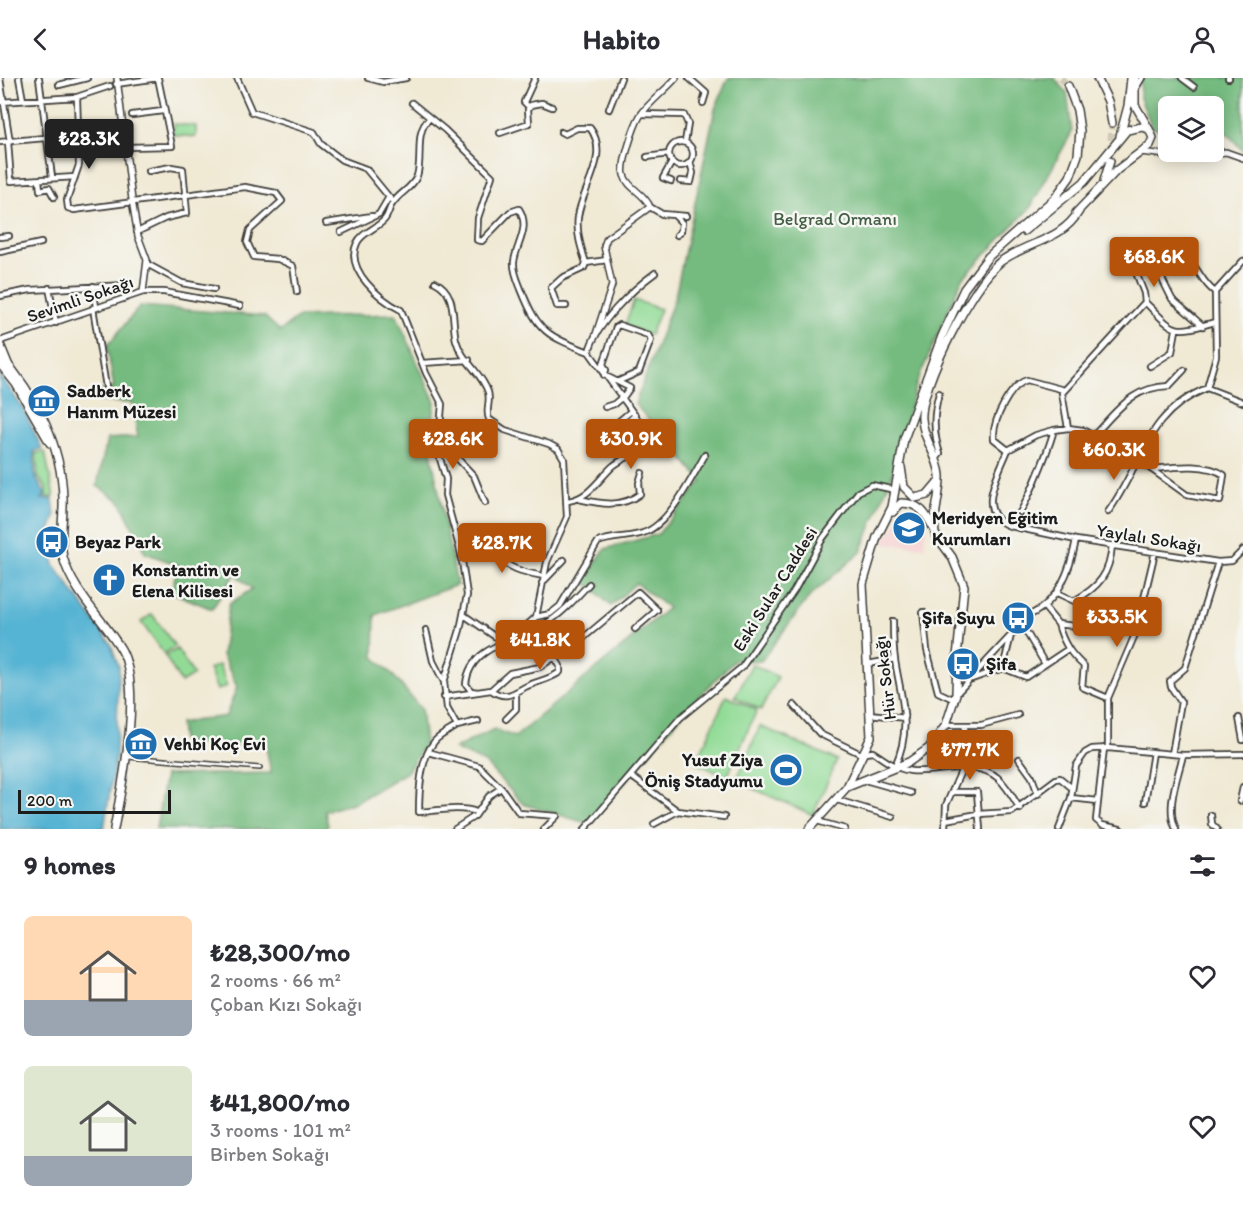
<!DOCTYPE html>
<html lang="en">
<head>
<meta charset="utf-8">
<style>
  :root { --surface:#fff; --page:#f2f2f3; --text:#2b2b33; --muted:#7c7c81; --accent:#b45309 }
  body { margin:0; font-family:Itim,sans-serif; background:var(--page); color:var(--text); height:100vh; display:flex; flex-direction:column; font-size:22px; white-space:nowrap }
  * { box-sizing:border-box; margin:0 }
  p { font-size:20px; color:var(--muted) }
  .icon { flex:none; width:33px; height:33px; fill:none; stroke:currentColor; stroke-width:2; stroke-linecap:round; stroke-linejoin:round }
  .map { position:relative; height:751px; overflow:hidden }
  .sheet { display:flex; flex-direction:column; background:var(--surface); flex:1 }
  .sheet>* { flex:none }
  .controls { position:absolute; left:1158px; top:18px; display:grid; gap:12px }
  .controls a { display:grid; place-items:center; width:66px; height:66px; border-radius:9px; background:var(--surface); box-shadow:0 3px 15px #0003; font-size:30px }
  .scale { position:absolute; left:18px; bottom:15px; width:153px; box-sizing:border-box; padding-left:6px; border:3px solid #1c1c1c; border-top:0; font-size:16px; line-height:21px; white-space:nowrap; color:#1c1c1c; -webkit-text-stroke:4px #f6f6f2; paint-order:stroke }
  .price { position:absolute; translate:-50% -51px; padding:0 14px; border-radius:6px; background:var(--accent); color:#fff; font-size:20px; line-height:39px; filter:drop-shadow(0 2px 3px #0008) }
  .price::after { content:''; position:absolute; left:50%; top:36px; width:18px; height:14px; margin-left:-9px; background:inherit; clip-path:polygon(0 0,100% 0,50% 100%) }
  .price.selected { background:#222; color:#fff }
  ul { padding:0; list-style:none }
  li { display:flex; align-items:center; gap:18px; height:150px; padding:0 24px }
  li span { display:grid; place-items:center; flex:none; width:168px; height:120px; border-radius:9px; color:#555 }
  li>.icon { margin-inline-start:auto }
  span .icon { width:72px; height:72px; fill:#fffc; stroke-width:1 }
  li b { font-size:26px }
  h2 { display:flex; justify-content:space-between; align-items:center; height:72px; padding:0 24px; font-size:26px }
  header { display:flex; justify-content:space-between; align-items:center; height:78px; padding:0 24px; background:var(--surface); font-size:27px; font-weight:700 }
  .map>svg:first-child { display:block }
  .built { fill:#f7cfd0 }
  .green { fill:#92db96; stroke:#577c59; stroke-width:1.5 }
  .forest { fill:#75bb7f; stroke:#486c4e; stroke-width:1.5 }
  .water { fill:#55b3d3; stroke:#386878; stroke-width:1.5 }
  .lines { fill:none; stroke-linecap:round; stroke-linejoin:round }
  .primary-tunnel { stroke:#d0cab8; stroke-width:7; stroke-dasharray:7 3.5; stroke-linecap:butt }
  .pedestrian-casing { stroke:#3c3b38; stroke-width:6 }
  .minor-casing { stroke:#3c3b38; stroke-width:8 }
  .tertiary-casing { stroke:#3c3b38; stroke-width:8 }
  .secondary-casing { stroke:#3c3b38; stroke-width:9 }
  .primary-casing { stroke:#3c3b38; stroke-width:10 }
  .pedestrian { stroke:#fff; stroke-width:3 }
  .minor { stroke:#fff; stroke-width:4.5 }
  .tertiary { stroke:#fff; stroke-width:5 }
  .secondary { stroke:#fff; stroke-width:6 }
  .primary { stroke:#fff; stroke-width:7 }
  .labels { text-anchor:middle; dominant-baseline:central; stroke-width:5; stroke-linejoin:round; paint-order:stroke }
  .park-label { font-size:18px; fill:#455f47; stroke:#f6f6f2 }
  .street-label { font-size:18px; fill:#1c1c1c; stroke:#f6f6f2 }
  .poi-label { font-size:18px; font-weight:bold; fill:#1c1c1c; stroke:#f6f6f2; text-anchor:start }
</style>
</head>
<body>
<header><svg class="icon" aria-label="back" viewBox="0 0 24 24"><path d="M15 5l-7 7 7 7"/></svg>Habito<svg class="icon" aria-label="person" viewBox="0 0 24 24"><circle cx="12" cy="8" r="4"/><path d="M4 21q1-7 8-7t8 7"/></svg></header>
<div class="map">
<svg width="1243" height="751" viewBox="0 0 1243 751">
  <rect width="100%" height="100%" fill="#f6f6f2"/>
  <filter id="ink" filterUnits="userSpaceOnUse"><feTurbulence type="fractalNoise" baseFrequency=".0167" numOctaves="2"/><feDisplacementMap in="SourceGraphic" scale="12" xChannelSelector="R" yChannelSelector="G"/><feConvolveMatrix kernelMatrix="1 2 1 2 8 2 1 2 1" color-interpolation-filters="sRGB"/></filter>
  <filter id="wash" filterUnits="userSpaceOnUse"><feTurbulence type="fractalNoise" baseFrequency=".008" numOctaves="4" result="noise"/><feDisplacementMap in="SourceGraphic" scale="24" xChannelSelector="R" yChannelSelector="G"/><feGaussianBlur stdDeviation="1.35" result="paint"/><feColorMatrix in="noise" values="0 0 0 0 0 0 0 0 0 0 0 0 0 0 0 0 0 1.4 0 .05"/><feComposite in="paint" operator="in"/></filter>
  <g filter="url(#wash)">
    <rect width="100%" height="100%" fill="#f0e9d4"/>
    <!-- built -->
    <path class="built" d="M906 433 922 437 927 447 924 469 882 465Z"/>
    <!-- green -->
    <path class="green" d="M174 46 196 48V59L173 57Z
      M634 222 660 231 650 257 625 247Z
      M45 374 54 419H46V410L38 399 36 375Z
      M152 536 175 568 164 576 141 544Z
      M177 571 194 597 181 605 165 578Z
      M752 586 778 599 761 632 735 619Z
      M219 587 227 608 217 612 209 591Z
      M726 618 757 632 727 699 696 685Z
      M760 648 837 682 813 737 736 703Z"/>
    <!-- forest -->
    <path class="forest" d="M728 0H1054L1067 14 1072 54 1030 130 962 201 916 307 893 394 861 474 810 518 761 583 735 582 695 622 589 746 523 726 485 685 454 671 494 651 515 659 668 530 636 505 611 528 583 502 605 471 658 456 702 403 635 326 675 219 715 31Z
      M1141 0H1243V73L1227 55 1214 56V28H1168V55L1152 49 1140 20Z
      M140 228 264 238 280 253 299 239 396 236 435 324 430 369 457 507 375 537 374 579 392 596 421 631 425 666 407 694 356 724 325 733 328 748 324 751H156L165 697 271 695 266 668 182 666 180 645 226 638 237 609 222 577 229 526 252 511 235 496 212 531 171 514 178 487 145 475 120 423 97 408 107 361 138 359 132 325 100 323 97 313 114 310 107 268Z"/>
    <!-- water -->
    <path class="water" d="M0 297 24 332 42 371 34 373C35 381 34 392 36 399 39 407 44 409 45 418L42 421H53L55 439 48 458 54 487 111 566 119 589 116 676 104 751H0Z"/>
  </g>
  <g filter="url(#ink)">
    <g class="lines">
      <!-- primary-tunnel -->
      <path class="primary-tunnel" d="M1061 0 1068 8
        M1110 83 1112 45"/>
      <defs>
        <path id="pedestrian" d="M128 679 260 690"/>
        <path id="minor" d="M0 0 10 64
          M19 0 23 22
          M39 0 52 99
          M237 0 252 34 314 54 321 66 342 82 366 91 393 124
          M368 0 383 4 406 0
          M689 0 706 15 703 25
          M1182 0 1194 9
          M1228 0H1229
          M116 6 158 0
          M59 7 87 0
          M1136 10 1142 0
          M77 19 79 87 67 122 68 130 74 132 245 109 276 115 282 123 250 152 247 164 254 179 278 181 293 188 297 214
          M0 24 77 19 110 8
          M412 25 445 52 492 98 478 140 477 162 482 163 510 134 519 131C531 150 516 166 514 184 513 193 518 203 521 211 538 254 547 258 589 274
          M529 29 524 24 535 0
          M609 31 621 0
          M642 36 684 37 688 46 685 64
          M132 37 163 33
          M429 41C414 54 423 80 417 98 412 111 400 114 393 125 389 129 389 136 385 141 378 150 362 154 357 165 344 192 381 222 401 232L426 295 442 326 438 374 446 401 445 417 461 476 467 517 460 552 444 604 447 630 457 648C450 653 439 657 434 664 420 681 419 713 419 734 436 733 461 728 476 734
          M561 54 565 56 577 50H590C611 78 581 111 578 139 576 154 581 170 586 185L584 190 562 200 551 210 557 228H566
          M500 55 529 45 528 31 531 27 542 25 552 29
          M669 76a12 12 0 1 1 24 0a12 12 0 1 1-24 0Z
          M0 64 79 57
          M8 64 11 103 75 99
          M80 70 172 68 158 0
          M647 79 669 76
          M39 102 40 112 49 110 54 119
          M671 103 663 100 672 84
          M680 103 691 104 693 95 690 84
          M650 129 662 136 686 138
          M674 137 682 145 681 153 677 157
          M326 145 372 138
          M137 154 166 140 187 135 183 91 171 89 149 93
          M341 154 379 136 389 119
          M0 159 9 158
          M0 174 41 165
          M1188 182C1199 190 1201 204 1215 214
          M586 185 607 182
          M147 186 182 205 214 211
          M435 204C458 215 451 242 456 262 461 282 482 295 488 314 491 324 485 332 489 341L505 352 549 366 558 371 564 381 567 439 547 484 536 539
          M93 208 96 229
          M49 210 56 245
          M143 214H164L240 228
          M0 218 30 212 127 207
          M93 230 106 309
          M1203 248 1172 221 1145 167 1130 168 1128 174 1144 215 1145 224C1176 255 1172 256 1215 244
          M422 285 469 282
          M1150 288 1172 274 1176 252
          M619 303 639 294 651 262 648 257 619 247 616 249 603 286 606 292 604 297 630 310 622 321
          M1207 310 1216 278 1215 214 1243 183
          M605 329 614 326 621 320
          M639 343 589 274C595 247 633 211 655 195
          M612 349 631 333
          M439 350 458 381 474 398 485 425
          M1068 350 1062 315 1145 224
          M620 351 635 337
          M1094 357C1118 332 1132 309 1169 308L1184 292
          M1008 372 994 361C992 343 1010 307 1027 302L1064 312
          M936 381 940 376C933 354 933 337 939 315
          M579 421C601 426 621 430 640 416L639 405 642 395
          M568 423C589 420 598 402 613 388 620 382 631 378 638 373
          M1108 434C1143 386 1144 336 1207 310L1243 324
          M1010 448C1024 436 1048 373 1054 352
          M1076 462 1218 484
          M501 473 497 476C505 491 528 495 543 498
          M461 481 501 473 508 468 507 455
          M542 505 564 482
          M1057 515 1074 523C1099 509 1110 496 1112 467
          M1045 530 1058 546 1106 552
          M923 534 927 572 938 614 955 622
          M464 537 494 558 506 562
          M536 539 550 536 560 528 598 464C613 458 629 460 643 455 669 447 692 399 705 377
          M893 543C893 556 893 569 895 582 901 621 913 649 895 688
          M1021 545 1045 586
          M1058 546C1063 564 1070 576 1084 588L1082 609 1108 620
          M426 552 433 583 444 604
          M516 557 536 539
          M868 586 895 581
          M1003 590 1026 599 1068 571
          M972 601 1003 590 1011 557
          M491 612C505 622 512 616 525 609 537 603 549 602 560 594V588L538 550
          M478 614 471 613 466 606C470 566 518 563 544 547 562 536 575 521 589 506
          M956 616 1030 537C1059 523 1070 493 1076 462L1010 448C974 436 998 397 1008 372L1036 357 1054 352 1068 350 1083 352 1151 391 1187 417 1220 423 1224 397C1207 384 1172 389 1151 391
          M444 619 491 612 510 595 540 589 582 561 638 514 657 532 635 551
          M794 627 820 656 863 677
          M870 636 905 640
          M1239 640 1243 662
          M506 641 516 631V616
          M946 647H981L1018 637
          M457 648 478 643
          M1104 670 1096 742 1102 747 1120 751
          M1108 670V620L1136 554 1155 474
          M428 674 479 688 502 711 519 735 557 738 544 751
          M865 675 873 674C885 682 896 691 911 693 937 696 976 680 998 700 1007 708 1014 721 1020 731
          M1172 676 1181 624 1171 609 1170 603 1185 590 1218 484 1232 483 1243 472
          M1019 681 1032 699 1038 716
          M632 699 678 733 724 739
          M865 702 911 715
          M953 714H977L980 751
          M1071 720 1098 723
          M837 722 893 739
          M1240 723 1243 709
          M1145 724 1153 674
          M1211 737 1212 746 1217 751
          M945 742 978 736 1012 734 1056 701 1060 700 1072 710
          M817 743 845 751
          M654 746 678 733
          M455 751 475 738 489 718 501 710
          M585 751 680 640 742 589 794 513 823 460 858 414 872 407 895 412
          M945 751 946 727 962 691 966 654 964 647
          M1059 751 1071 720 1076 688 1085 675 1092 671 1108 670 1183 677 1243 676
          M1176 751C1165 730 1178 699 1183 677"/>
        <path id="tertiary" d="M1140 74 1184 79 1226 74 1243 80
          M595 259 612 207 604 168 607 160 650 129C645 115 628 111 624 97 621 86 634 48 640 38 649 24 665 13 676 0
          M0 263 143 214 147 182 138 158 132 122 117 0"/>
        <path id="secondary" d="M0 265 9 287"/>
        <path id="primary" d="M1097 0 1108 23 1112 45
          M1135 0V27L1149 51
          M1120 58 1128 28 1131 0
          M1104 103 1110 83
          M1024 153 1084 104 1127 52 1142 49 1149 51 1153 60 1150 67 1117 92 1076 135
          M0 277C35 316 62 367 63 420 64 439 59 460 63 479 72 513 103 541 121 571 143 609 122 708 114 751
          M0 286 16 306 50 365
          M901 389 904 409 915 420 927 417 938 404
          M893 434 901 425C920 425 926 436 934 451
          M847 709 871 659 863 506 877 459 892 429 904 361 942 258 964 211 988 179 1055 120 1070 99 1078 77 1080 53 1077 32 1068 8
          M809 751 847 709 909 684 929 670 946 647 956 616 957 579 964 508 952 479 935 456C932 438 941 417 940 397 938 377 923 362 922 341 919 308 974 205 1000 184 1026 164 1062 163 1079 133"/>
      </defs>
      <!-- pedestrian casing -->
      <use href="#pedestrian" class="pedestrian-casing"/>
      <!-- minor casing -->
      <use href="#minor" class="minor-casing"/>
      <!-- tertiary casing -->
      <use href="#tertiary" class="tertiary-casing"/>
      <!-- secondary casing -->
      <use href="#secondary" class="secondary-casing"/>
      <!-- primary casing -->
      <use href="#primary" class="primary-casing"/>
      <!-- pedestrian -->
      <use href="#pedestrian" class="pedestrian"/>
      <!-- minor -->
      <use href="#minor" class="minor"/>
      <!-- tertiary -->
      <use href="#tertiary" class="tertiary"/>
      <!-- secondary -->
      <use href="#secondary" class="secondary"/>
      <!-- primary -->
      <use href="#primary" class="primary"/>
    </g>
  </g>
  <!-- icons -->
  <defs>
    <symbol id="museum-disc" viewBox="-11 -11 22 22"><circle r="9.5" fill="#1f6fb2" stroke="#f6f6f2"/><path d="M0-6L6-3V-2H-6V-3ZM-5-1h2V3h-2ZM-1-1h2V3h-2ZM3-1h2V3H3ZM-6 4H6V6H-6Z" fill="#fff"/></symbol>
    <symbol id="school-disc" viewBox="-11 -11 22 22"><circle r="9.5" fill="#1f6fb2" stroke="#f6f6f2"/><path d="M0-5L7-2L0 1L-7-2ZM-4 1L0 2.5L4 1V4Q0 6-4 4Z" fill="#fff"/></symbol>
    <symbol id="bus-disc" viewBox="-11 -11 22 22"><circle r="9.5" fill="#1f6fb2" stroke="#f6f6f2"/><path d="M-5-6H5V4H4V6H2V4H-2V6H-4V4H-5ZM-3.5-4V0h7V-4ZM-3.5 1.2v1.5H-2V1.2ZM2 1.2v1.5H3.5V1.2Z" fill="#fff"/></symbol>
    <symbol id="church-disc" viewBox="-11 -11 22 22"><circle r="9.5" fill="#1f6fb2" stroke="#f6f6f2"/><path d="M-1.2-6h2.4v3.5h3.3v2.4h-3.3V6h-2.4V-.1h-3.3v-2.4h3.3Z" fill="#fff"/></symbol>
    <symbol id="stadium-disc" viewBox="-11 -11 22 22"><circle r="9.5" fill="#1f6fb2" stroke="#f6f6f2"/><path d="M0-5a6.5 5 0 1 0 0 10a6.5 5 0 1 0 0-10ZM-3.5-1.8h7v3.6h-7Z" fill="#fff"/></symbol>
  </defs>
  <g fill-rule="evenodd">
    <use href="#museum-disc" x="25" y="304" width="38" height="38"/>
    <use href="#school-disc" x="890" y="431" width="38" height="38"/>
    <use href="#bus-disc" x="33" y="445" width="38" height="38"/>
    <use href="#church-disc" x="90" y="483" width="38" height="38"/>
    <use href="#bus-disc" x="999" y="521" width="38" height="38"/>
    <use href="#bus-disc" x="944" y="567" width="38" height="38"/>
    <use href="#museum-disc" x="122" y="647" width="38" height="38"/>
    <use href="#stadium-disc" x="767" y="673" width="38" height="38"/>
  </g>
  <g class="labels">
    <!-- park labels -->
    <g class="park-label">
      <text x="835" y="141">Belgrad Ormanı</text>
    </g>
    <!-- street labels -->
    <g class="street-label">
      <text transform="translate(80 221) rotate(-19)">Sevimli Sokağı</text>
      <text transform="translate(1149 460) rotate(9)">Yaylalı Sokağı</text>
      <text transform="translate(775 511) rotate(-58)">Eski Sular Caddesi</text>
      <text transform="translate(885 600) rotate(-97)">Hür Sokağı</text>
    </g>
    <!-- poi labels -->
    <g class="poi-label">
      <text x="67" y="313">Sadberk<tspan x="67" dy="21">Hanım Müzesi</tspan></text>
      <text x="932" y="440">Meridyen Eğitim<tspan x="932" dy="21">Kurumları</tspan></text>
      <text x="75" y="464">Beyaz Park</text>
      <text x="132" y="492">Konstantin ve<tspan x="132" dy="21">Elena Kilisesi</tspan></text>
      <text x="995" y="540" text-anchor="end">Şifa Suyu</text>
      <text x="986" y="586">Şifa</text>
      <text x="164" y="666">Vehbi Koç Evi</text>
      <text x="763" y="682" text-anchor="end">Yusuf Ziya<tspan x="763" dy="21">Öniş Stadyumu</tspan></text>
    </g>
  </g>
</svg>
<div class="controls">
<a><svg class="icon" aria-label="layers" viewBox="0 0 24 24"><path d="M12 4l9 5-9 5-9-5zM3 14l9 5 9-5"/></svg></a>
</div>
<div class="scale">200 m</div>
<b class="price selected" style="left:89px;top:92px">₺28.3K</b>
<b class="price" style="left:1154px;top:210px">₺68.6K</b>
<b class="price" style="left:453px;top:392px">₺28.6K</b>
<b class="price" style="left:631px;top:392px">₺30.9K</b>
<b class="price" style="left:1114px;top:403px">₺60.3K</b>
<b class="price" style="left:502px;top:496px">₺28.7K</b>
<b class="price" style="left:1117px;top:570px">₺33.5K</b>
<b class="price" style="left:540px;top:593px">₺41.8K</b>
<b class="price" style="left:970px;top:703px">₺77.7K</b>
</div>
<section class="sheet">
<h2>9 homes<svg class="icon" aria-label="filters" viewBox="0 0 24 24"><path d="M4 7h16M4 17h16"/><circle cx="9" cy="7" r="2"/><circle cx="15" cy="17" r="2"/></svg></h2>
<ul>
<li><span style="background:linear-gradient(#ffd9b3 70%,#9aa5b1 0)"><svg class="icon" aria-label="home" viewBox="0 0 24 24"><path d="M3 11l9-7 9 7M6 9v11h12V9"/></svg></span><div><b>₺28,300/mo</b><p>2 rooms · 66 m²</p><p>Çoban Kızı Sokağı</p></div><svg class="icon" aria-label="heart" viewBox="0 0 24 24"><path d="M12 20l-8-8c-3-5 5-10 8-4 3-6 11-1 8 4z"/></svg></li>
<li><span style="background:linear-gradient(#dfe7d0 75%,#9aa5b1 0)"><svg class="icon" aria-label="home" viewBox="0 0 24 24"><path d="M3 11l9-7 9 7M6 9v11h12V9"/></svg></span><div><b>₺41,800/mo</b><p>3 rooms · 101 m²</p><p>Birben Sokağı</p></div><svg class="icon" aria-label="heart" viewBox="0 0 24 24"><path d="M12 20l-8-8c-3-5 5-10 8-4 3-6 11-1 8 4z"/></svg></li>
</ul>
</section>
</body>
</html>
